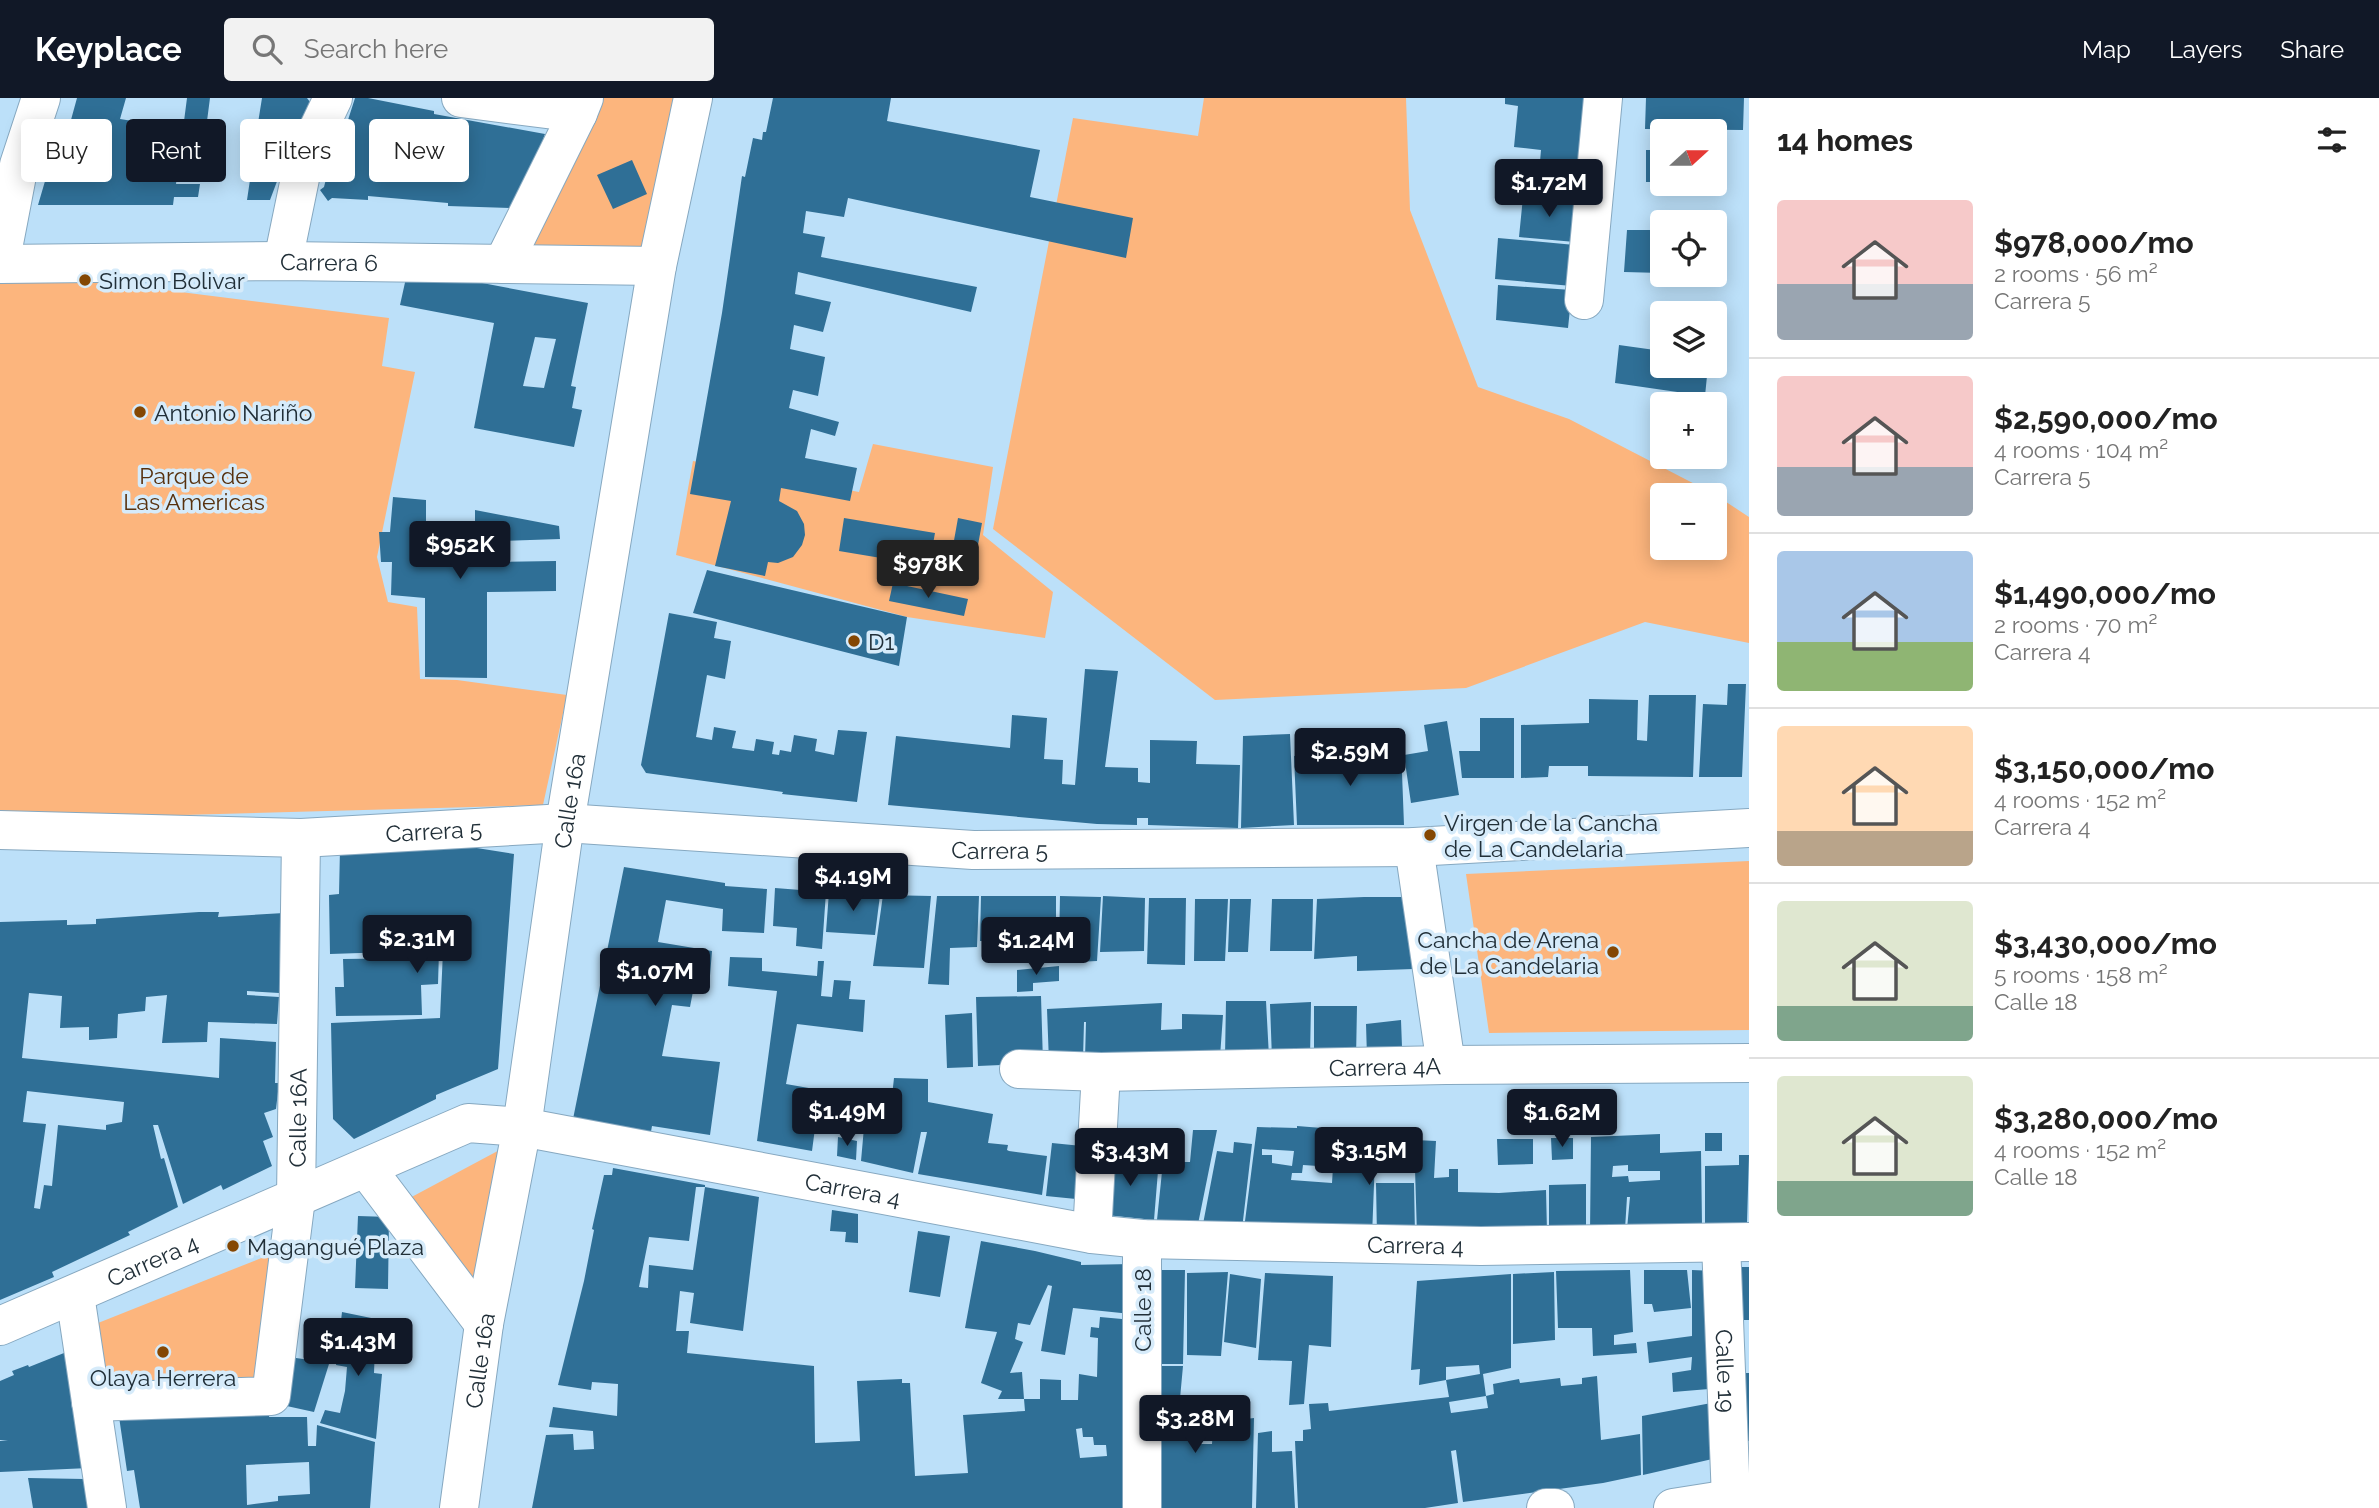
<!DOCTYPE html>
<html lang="en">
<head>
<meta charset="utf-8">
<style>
  :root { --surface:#fff; --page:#f2f2f2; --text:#222; --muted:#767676; --line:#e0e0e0; --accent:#111827 }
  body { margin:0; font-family:Raleway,sans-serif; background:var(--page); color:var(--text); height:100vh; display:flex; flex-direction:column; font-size:26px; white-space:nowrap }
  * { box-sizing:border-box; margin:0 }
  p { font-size:23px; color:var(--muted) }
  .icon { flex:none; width:38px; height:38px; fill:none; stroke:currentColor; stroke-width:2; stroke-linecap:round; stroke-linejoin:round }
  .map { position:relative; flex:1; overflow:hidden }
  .sheet { display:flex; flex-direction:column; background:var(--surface); width:630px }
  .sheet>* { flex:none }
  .hud { position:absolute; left:21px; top:21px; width:665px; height:63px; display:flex; gap:14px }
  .needle { width:46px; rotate:69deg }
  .fabs { position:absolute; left:1650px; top:21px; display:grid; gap:14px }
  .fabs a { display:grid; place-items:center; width:77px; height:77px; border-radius:7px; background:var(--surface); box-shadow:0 4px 18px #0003; font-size:35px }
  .price { position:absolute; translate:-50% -60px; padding:0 16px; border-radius:7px; background:var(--accent); color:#fff; font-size:23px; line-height:46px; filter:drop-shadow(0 2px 4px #0008) }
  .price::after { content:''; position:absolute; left:50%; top:42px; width:21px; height:16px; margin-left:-10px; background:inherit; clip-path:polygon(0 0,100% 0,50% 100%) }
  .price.active { background:#222; color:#fff }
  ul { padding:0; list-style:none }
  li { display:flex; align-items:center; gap:21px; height:175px; padding:0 28px }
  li+li { border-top:2px solid var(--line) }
  li span { display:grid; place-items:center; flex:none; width:196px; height:140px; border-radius:7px; color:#555 }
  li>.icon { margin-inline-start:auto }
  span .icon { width:84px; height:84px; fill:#fffc; stroke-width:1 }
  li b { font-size:30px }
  h2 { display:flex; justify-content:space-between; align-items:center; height:84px; padding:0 28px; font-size:30px }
  .chip { padding:0 24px; border-radius:7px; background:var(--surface); box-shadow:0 4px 18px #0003; font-size:24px; line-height:63px }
  .chip.active { background:var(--accent); color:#fff }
  header { display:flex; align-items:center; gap:42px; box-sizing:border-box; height:98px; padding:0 35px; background:var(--accent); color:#fff }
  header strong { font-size:33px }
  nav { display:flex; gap:38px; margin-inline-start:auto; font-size:24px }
  .search { width:490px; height:63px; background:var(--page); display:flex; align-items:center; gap:18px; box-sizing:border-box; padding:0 24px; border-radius:7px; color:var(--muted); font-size:26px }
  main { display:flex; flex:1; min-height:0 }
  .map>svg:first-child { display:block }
  .green { fill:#fcb57d; fill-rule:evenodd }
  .building { fill:#2f6f96; fill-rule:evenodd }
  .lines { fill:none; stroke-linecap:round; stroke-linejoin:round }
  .minor-casing { stroke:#86a8c0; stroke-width:40 }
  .secondary-casing { stroke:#86a8c0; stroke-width:40 }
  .minor { stroke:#fff; stroke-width:38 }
  .secondary { stroke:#fff; stroke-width:38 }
  .poi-dot { fill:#844703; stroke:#d6ebfa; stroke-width:2.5 }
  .labels { text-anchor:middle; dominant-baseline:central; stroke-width:7; stroke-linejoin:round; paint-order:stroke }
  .street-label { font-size:23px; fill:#212f38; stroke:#d6ebfa }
  .poi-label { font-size:23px; fill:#212f38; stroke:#d6ebfa; text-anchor:start }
  .park-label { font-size:23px; fill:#57310e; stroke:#d6ebfa }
</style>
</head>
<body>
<header>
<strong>Keyplace</strong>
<div class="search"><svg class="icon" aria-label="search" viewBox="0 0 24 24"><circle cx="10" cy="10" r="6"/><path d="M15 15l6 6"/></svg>Search here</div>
<nav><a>Map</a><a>Layers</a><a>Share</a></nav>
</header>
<main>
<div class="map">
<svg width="1749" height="1410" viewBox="0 0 1749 1410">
  <rect width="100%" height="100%" fill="#bce0f9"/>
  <!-- green -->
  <path class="green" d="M589 0H681L648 153 518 147Z
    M1204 0H1406L1410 112 1478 289 1569 321 1714 396 1749 419V545L1645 524 1466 590 1215 602 993 431 1073 20 1198 38ZM1662 397H1715V450H1662Z
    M0 176 85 182 389 220 382 268 415 274 377 459 388 504 417 509 420 581 457 582 567 597 543 707 0 722Z
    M873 346 993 369 983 437 1053 494 1045 540 907 519 676 457 693 363 859 394Z
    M1749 763V932L1489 935 1466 776Z
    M507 1048 472 1189 406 1102Z
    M284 1151 262 1292 119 1298 100 1278 93 1227Z"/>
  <!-- building -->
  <path class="building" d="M77 0H126L120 21 183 31 187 0H210L204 46 181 43 176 86H200L198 99H174L173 107H38L58 39 66 40Z
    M262 0H307L310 4 304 23 298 22 295 32H293L279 69 282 70 270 102H247L257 35 273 39 275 29 258 25Z
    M355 0H368L434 13V16L545 36 522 102 512 110 448 108V105L368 98V102L332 100 328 103 320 92 324 89 330 65 333 66 338 43 341 44Z
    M773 0H891L887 23 1040 52 1030 99 1133 120 1126 160 848 100 844 119 806 113 803 135 825 139 821 159 977 189 971 214 798 174 795 196 831 204 823 234 794 227 790 251 825 259 818 298 793 292 789 310 839 324 835 338 811 331 805 360 857 370 850 403 781 390 779 403 797 413 804 426 805 437 802 447 793 459 778 465 768 464 765 478 715 468 731 403 690 396 722 215 742 78 745 79 753 40 762 42 763 34H766Z
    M1505 0H1599L1579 101 1537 98 1541 52 1514 49 1518 8 1505 6Z
    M1646 0H1744L1743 32 1645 31Z
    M1646 52H1662V84H1646Z
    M632 62 647 96 613 111 597 77Z
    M1523 99 1579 103 1575 144 1519 139Z
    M1627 132H1662V175L1624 174Z
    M1498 140 1575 147 1572 188 1495 181Z
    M408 171 588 205 571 288 576 289 572 310 582 312 574 349 474 330 494 225 400 207ZM535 239 556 241 544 290 523 288Z
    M1498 187 1572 192 1568 230 1496 222Z
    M1619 247 1662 253V268H1708L1705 298 1615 285Z
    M393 399 426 402V447L475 446V412L559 428 560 441 497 443 498 464 556 463V493L487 494V580L425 579V500L391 497 392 464H381L379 434H390Z
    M844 420 935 435 929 468 839 453Z
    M958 420 982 425 972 480 948 476Z
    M707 472 907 519 899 568 693 515Z
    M893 485 968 501 964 518 889 503Z
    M669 515 717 524 714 540 731 543 725 581 707 577 696 639 712 642 714 629 736 633 732 650 754 653 756 641 774 644 772 656 779 657 780 652 791 654 794 637 817 641 815 653 834 657 838 632 867 634 857 704 782 696 783 694 646 675 641 667Z
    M1085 571 1118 573 1105 669 1138 670V684L1150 685V642L1197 643 1196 666 1240 667 1238 730 1148 727V720H1137V727L1097 726 888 707 896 638 1010 650 1012 617 1047 620 1044 661 1063 662 1062 686 1075 687Z
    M1728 586H1746L1742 679H1699L1703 606 1727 607Z
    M1649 597H1696L1693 679 1588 678V668H1549L1548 679 1521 680V627L1589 625V601L1638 602 1637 642 1647 643Z
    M1480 620H1514V680H1462L1459 653H1480Z
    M1447 623 1459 697 1411 705 1404 657 1428 653 1424 627Z
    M1290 636 1294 727 1241 730 1243 638Z
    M1401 649 1404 727H1297L1294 658 1348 654 1347 651Z
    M445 745 514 756 498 971 436 997V1001L354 1041 333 1021 331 925 440 920 443 853H439L438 886 421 887 422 917 336 918 335 889H344L343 861 421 860V853L330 856 329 797 339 796 340 751Z
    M624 769 725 785V788L767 791 764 835 722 833 723 811 666 802 658 844 712 853 709 890 694 888 690 909 672 907 662 958 720 964 710 1037 652 1028 650 1039 614 1033 615 1027 573 1021Z
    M775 790 826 794 822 851 796 848 797 830 773 828Z
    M829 794 880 797 875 837 826 834Z
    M883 797 931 798 924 870 873 868Z
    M937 798H979L977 849 950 850 949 887 928 886Z
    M981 798H1056V862L1017 864V843H980Z
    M1060 798 1101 799 1097 863 1076 864V848H1059Z
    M1103 798 1145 800 1144 853 1100 854Z
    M1364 799H1421L1413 871 1357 873V858L1314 861 1317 801Z
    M1149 800H1186L1185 867 1147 866Z
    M1195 801H1228L1225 863H1194Z
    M1230 801H1251L1248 854H1228Z
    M1272 801H1313L1312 853H1270Z
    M199 814H219L218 819 284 815 279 895 247 893V897L279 899 277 926 208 924 207 944 162 945 167 897 146 899 145 913 118 916 117 940 89 942V929L60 930 62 898 29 895 22 960 219 980 220 940 276 944 275 985H279L276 1011 264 1015 273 1039 263 1043 272 1068 223 1092 221 1087 183 1106 158 1027H153L161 1061 164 1060 178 1109 128 1134 130 1137 52 1174 54 1179 0 1202V824L67 822V827L96 826V821ZM27 993 124 1004 122 1024 106 1027V1032L58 1027 52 1088 44 1087 40 1111 34 1110 46 1026 23 1024Z
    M730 859 762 860V873L817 878 818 863H824L821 898 832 899 834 882 851 883 849 901 865 902 863 934 797 926 786 986 820 992 812 1053 757 1043 777 893 728 888Z
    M1059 868V883L1033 885V893L1017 894V872Z
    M1041 898 1043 965 978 968 976 899Z
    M1226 903H1266L1269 959H1225Z
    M1311 904 1310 961H1272L1270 906Z
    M1162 905 1161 932 1182 931V916L1223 917 1220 959 1085 961 1086 924H1084L1083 961 1049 964 1047 911Z
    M1314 908H1357L1356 961 1314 960Z
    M972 915 973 969 947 970 945 917Z
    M1401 922 1402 949 1367 959 1366 926Z
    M894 980 928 981V1004L993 1016 988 1045 1008 1047 1007 1052 1009 1053 1047 1058 1042 1097 918 1076 927 1034H921L913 1075 861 1063 867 996 892 998Z
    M1297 1028 1335 1031 1396 1033V1038H1415V1042L1436 1043 1434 1080 1449 1079V1071H1458V1094L1499 1095 1546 1092 1547 1134 1417 1137 1415 1071 1377 1066 1376 1035 1372 1138 1244 1131 1257 1029 1297 1030ZM1262 1051 1294 1053 1292 1068 1272 1065V1057H1262ZM1303 1067 1333 1069 1332 1085 1291 1082 1292 1075H1302Z
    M1193 1032H1217L1198 1126 1157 1122 1163 1064H1190Z
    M1705 1035H1722V1053H1705Z
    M1660 1036V1055L1701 1053 1702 1128 1627 1131 1630 1099H1627L1625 1131 1590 1135 1591 1039ZM1628 1067V1073H1660V1082L1629 1084 1628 1078 1612 1079 1613 1068Z
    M838 1039 857 1043 856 1062 837 1058Z
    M1551 1040H1573V1061L1552 1062Z
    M1497 1041H1533V1066L1498 1067Z
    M1234 1044 1252 1046 1242 1131 1203 1126 1217 1053 1233 1055Z
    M1052 1045 1092 1049 1086 1102 1046 1098Z
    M1110 1051 1133 1053 1132 1070 1158 1073 1154 1122 1106 1117Z
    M1739 1057H1749L1747 1125 1705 1128V1068L1739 1067Z
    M613 1070 705 1087V1089H696L689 1143 649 1139 639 1189 648 1190 649 1167 693 1172 705 1089 759 1099 743 1233 690 1225 694 1195 680 1193 676 1233H689L687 1255 814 1268 815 1345 860 1343 857 1283 902 1281V1285H910L915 1378 968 1375 963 1317 1025 1313 1024 1301H998L1002 1293 981 1285 997 1234 965 1230 981 1143 1035 1153 1081 1164V1167L1131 1166V1216L1073 1210 1065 1257 1041 1253 1052 1188 1048 1187 1030 1227 1018 1225 1015 1241 1023 1244 1010 1275 1022 1274 1024 1301H1040V1281L1061 1282V1302H1078L1079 1276 1097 1279 1098 1240 1090 1239 1091 1229 1099 1230 1100 1219 1133 1222 1134 1410H532L546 1337 573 1336 574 1352 594 1351 593 1333 549 1329 553 1309 617 1318 618 1286 592 1284 591 1292 558 1287 584 1183 594 1132 592 1131 604 1077H612ZM1082 1330 1083 1339H1093L1094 1347H1106L1107 1358 1080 1360 1076 1331Z
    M1376 1085H1414L1415 1137 1377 1138Z
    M1586 1086V1132L1549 1133V1087Z
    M832 1112 858 1116V1145L845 1144 846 1134 830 1133Z
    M358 1118 389 1119 388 1191 355 1190Z
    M918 1133 950 1138 940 1199 909 1194Z
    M1730 1169H1749V1222H1740Z
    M1152 1172H1185L1183 1266H1151Z
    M1630 1172 1633 1234 1614 1237V1247L1636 1245 1637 1255 1593 1258 1592 1230H1558L1556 1173Z
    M1644 1172H1687L1691 1210 1654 1214 1652 1206H1644Z
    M1692 1172 1715 1173 1721 1290 1673 1294 1672 1275 1691 1272 1692 1259 1649 1265 1647 1244 1692 1238Z
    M1228 1174 1221 1258 1187 1257V1175Z
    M1554 1174 1555 1242 1513 1246V1176Z
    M1265 1175 1333 1178 1331 1249 1309 1247 1304 1306 1289 1307 1292 1263 1258 1262Z
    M1230 1176 1261 1181 1256 1250 1224 1244Z
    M1511 1176V1270L1483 1276 1486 1298 1494 1296 1493 1286 1519 1281 1520 1285 1560 1280 1561 1288 1582 1286V1280L1597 1278 1601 1342 1640 1336 1641 1377 1603 1385 1463 1404 1456 1352 1451 1353 1458 1405 1425 1410H1298L1295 1343H1303V1332L1311 1331 1309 1306 1328 1305 1329 1313 1449 1299 1446 1282 1419 1287 1420 1271 1411 1272 1417 1183ZM1479 1267 1480 1276 1446 1282V1269ZM1486 1298 1488 1310 1451 1315 1449 1304Z
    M342 1214 376 1221 374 1275 382 1276 376 1341 320 1325 325 1312 340 1315 345 1293 347 1269 336 1267Z
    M312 1245 332 1248 329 1266 314 1314 273 1305 289 1259 310 1262Z
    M74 1251 89 1370 0 1374V1343H8L0 1342V1283L14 1277 12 1273 28 1267 29 1269Z
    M1735 1267H1745L1744 1275H1749V1343L1736 1344Z
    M1153 1268H1183L1177 1333 1197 1337V1346H1212L1214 1312H1226V1340L1237 1339V1322L1254 1320 1252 1410H1147Z
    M1722 1303 1721 1359 1643 1377 1642 1318Z
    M118 1312 270 1314 269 1319H307L308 1348H316L317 1327 375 1344 370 1410H140L134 1372 127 1373ZM309 1364 310 1396 278 1398V1403L247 1407 246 1367Z
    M1272 1333V1354L1292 1353 1295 1410H1256L1258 1335Z
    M28 1380 84 1381 88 1410H33Z"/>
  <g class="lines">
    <defs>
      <g id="minor">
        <path d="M461 0 578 15"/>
        <path d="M283 163 304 61 333 0"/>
        <path d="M0 166 19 67 41 0"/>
        <path d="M503 166 578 15 584 0"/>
        <path d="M1584 202 1603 0"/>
        <path id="s1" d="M0 732 301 740 565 725 973 752 1414 749 1749 730"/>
        <path d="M1414 749 1446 967"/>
        <path id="s2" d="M1019 971 1101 974 1446 967 1749 965"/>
        <path d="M366 1070 484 1226"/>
        <path d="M1092 1136 1101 974"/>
        <path d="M1142 1141V1410"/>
        <path id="s3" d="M1721 1145 1731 1401"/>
        <path d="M75 1197 107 1410"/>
        <path id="s4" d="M0 1228 468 1025 522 1029 1092 1136 1142 1141 1481 1148 1749 1144"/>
        <path id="s5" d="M91 1304 271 1298 296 1100 301 740"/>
      </g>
      <g id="secondary">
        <path id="s6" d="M0 166 283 163 657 168"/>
        <path id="s7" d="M459 1410 484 1226 522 1029 565 725 657 168 693 0"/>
        <path d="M1546 1410H1555"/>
        <path d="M1673 1410 1749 1398"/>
      </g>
    </defs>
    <!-- minor casing -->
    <use href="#minor" class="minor-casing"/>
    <!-- secondary casing -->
    <use href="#secondary" class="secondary-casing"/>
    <!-- minor -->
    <use href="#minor" class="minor"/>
    <!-- secondary -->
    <use href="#secondary" class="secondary"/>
  </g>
  <!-- markers -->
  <g class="poi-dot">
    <circle cx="85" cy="182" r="7"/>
    <circle cx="140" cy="314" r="7"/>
    <circle cx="854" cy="543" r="7"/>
    <circle cx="1430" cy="737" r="7"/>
    <circle cx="1613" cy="854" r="7"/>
    <circle cx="233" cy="1148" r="7"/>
    <circle cx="163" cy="1254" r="7"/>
  </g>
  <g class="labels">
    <!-- street labels -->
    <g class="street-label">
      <text stroke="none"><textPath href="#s6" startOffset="329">Carrera 6</textPath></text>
      <text stroke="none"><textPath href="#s7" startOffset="716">Calle 16a</textPath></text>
      <text stroke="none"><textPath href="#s1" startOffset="434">Carrera 5</textPath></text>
      <text stroke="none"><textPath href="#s1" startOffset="1001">Carrera 5</textPath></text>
      <text stroke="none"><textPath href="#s2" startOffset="366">Carrera 4A</textPath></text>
      <text stroke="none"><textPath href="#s5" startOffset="460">Calle 16A</textPath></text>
      <text stroke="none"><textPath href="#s4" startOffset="901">Carrera 4</textPath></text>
      <text stroke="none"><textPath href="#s4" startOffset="1468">Carrera 4</textPath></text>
      <text stroke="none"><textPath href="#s4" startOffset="166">Carrera 4</textPath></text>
      <text transform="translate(1142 1212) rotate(-90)">Calle 18</text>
      <text stroke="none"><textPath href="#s7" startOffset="149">Calle 16a</textPath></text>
      <text stroke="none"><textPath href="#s3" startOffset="128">Calle 19</textPath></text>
    </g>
    <!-- poi labels -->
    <g class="poi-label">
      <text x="99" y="182">Simon Bolivar</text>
      <text x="154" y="314">Antonio Nariño</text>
      <text x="868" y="543">D1</text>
      <text x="1444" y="724">Virgen de la Cancha<tspan x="1444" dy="26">de La Candelaria</tspan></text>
      <text x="1599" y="841" text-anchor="end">Cancha de Arena<tspan x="1599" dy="26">de La Candelaria</tspan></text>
      <text x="247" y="1148">Magangué Plaza</text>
      <text x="163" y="1279" text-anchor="middle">Olaya Herrera</text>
    </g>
    <!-- park labels -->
    <g class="park-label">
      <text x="194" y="377">Parque de<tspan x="194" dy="26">Las Americas</tspan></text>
    </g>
  </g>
</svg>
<div class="fabs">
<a><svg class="needle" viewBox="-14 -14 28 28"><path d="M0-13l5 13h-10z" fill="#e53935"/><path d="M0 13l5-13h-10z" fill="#767676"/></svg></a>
<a><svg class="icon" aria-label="locate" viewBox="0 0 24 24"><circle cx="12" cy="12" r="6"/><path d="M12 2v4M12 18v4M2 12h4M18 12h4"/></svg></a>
<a><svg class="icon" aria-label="layers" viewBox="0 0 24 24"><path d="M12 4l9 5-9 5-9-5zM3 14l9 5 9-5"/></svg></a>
<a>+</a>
<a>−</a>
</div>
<b class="price" style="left:1549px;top:121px">$1.72M</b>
<b class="price" style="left:460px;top:483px">$952K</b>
<b class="price active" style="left:928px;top:502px">$978K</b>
<b class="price" style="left:1350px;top:690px">$2.59M</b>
<b class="price" style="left:853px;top:815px">$4.19M</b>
<b class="price" style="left:417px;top:877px">$2.31M</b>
<b class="price" style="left:1036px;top:879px">$1.24M</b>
<b class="price" style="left:655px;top:910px">$1.07M</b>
<b class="price" style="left:847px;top:1050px">$1.49M</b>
<b class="price" style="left:1562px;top:1051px">$1.62M</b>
<b class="price" style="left:1369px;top:1089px">$3.15M</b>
<b class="price" style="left:1130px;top:1090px">$3.43M</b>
<b class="price" style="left:358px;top:1280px">$1.43M</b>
<b class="price" style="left:1195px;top:1357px">$3.28M</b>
<div class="hud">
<a class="chip">Buy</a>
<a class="chip active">Rent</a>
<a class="chip">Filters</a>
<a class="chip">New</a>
</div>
</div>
<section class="sheet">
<h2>14 homes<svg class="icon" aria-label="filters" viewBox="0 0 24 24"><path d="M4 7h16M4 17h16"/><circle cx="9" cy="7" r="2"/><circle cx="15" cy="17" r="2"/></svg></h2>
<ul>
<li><span style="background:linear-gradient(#f6c9c9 60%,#9aa5b1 0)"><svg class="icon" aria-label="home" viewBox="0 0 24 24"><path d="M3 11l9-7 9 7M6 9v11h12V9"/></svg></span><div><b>$978,000/mo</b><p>2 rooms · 56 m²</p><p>Carrera 5</p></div></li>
<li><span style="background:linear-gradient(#f6c9c9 65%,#9aa5b1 0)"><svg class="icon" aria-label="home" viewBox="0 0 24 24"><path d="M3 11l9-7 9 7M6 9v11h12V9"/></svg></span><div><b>$2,590,000/mo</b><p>4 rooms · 104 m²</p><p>Carrera 5</p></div></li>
<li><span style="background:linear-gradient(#a9c7e8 65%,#8fb573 0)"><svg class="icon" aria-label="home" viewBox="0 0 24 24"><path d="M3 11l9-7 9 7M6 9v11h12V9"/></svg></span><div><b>$1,490,000/mo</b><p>2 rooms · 70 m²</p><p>Carrera 4</p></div></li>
<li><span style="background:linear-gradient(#ffd9b3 75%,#b9a48a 0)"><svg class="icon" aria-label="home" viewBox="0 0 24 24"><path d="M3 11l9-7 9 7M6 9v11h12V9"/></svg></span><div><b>$3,150,000/mo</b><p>4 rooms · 152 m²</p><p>Carrera 4</p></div></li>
<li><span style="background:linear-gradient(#dfe7d0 75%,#7fa58c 0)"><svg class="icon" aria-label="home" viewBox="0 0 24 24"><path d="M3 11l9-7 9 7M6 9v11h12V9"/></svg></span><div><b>$3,430,000/mo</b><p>5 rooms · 158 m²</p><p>Calle 18</p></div></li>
<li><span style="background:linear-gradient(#dfe7d0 75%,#7fa58c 0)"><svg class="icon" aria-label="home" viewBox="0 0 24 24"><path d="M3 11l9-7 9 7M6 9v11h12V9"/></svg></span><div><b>$3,280,000/mo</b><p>4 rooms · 152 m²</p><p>Calle 18</p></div></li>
</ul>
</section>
</main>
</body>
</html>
